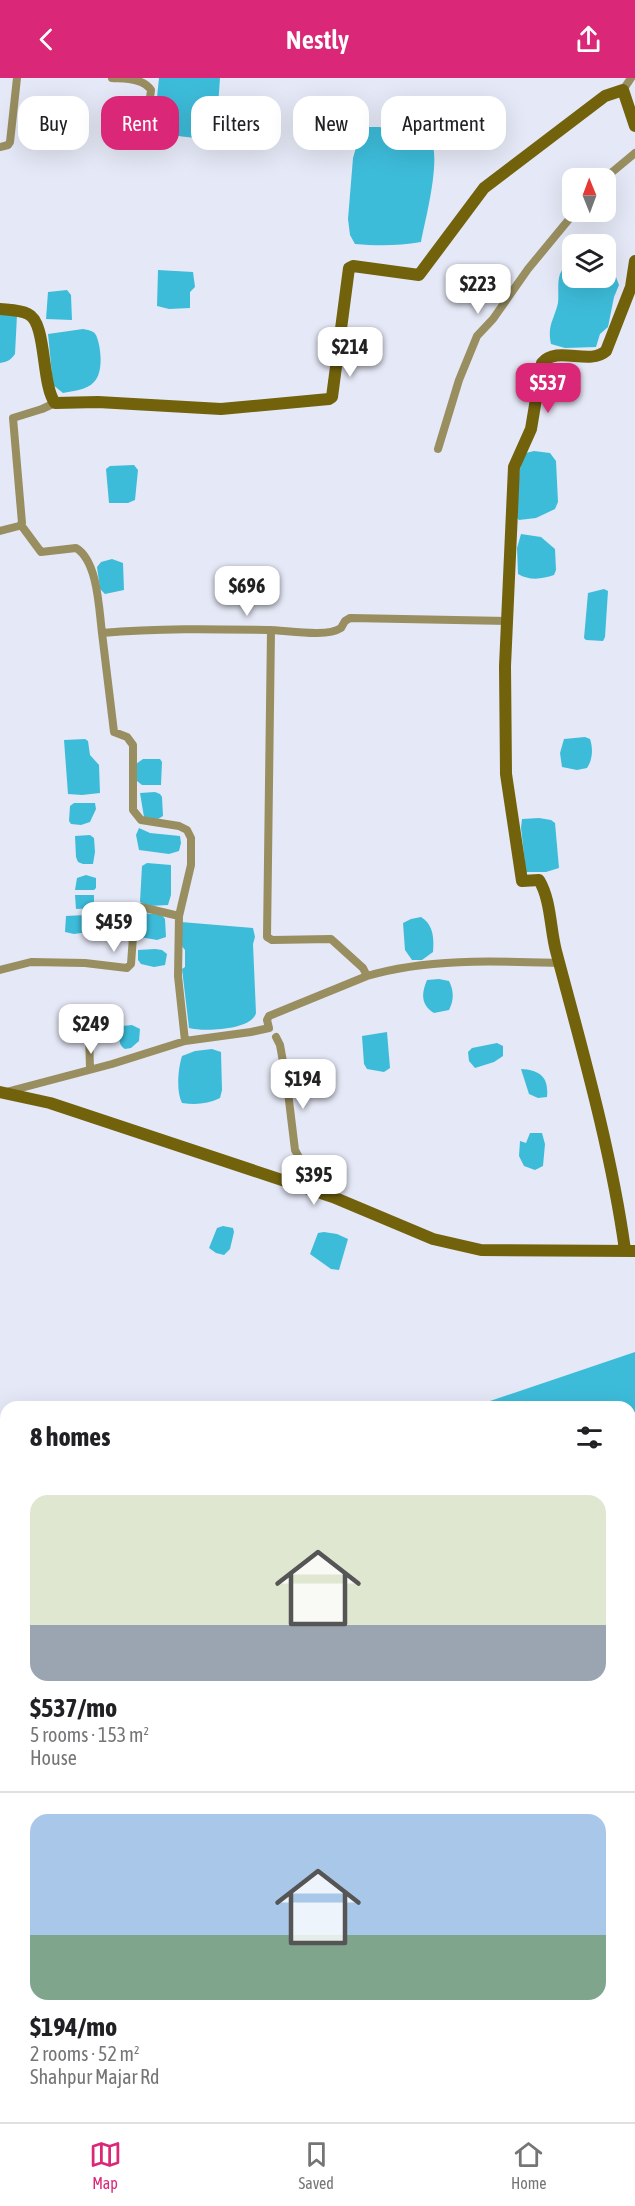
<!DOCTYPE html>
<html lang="en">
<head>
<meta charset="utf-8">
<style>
  :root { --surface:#fff; --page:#f2f2f2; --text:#202124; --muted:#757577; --line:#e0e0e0; --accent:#db2777 }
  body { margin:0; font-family:"Asap Condensed",sans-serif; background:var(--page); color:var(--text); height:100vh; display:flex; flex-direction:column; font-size:22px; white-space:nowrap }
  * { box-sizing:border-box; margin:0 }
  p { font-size:20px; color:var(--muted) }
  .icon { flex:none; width:33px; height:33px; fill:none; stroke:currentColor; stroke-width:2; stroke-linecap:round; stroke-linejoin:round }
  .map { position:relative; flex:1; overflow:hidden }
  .sheet { position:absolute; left:0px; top:1323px; width:636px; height:722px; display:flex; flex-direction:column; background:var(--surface); border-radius:18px 18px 0 0; box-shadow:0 6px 24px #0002 }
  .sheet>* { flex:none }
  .hud { position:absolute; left:18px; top:18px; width:600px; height:54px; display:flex; gap:12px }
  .needle { width:39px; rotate:359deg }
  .buttons { position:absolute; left:562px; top:90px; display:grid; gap:12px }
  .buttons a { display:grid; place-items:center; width:54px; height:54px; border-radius:12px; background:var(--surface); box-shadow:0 6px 24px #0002; font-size:30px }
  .price { position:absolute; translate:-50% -51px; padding:0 14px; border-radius:12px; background:#fff; color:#222; font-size:20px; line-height:39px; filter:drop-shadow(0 2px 3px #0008) }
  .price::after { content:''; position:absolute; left:50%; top:36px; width:18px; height:14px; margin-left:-9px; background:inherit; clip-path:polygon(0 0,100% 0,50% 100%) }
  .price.current { background:var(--accent); color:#fff }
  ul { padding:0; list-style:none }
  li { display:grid; align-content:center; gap:12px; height:318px; padding:0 30px }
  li+li { border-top:2px solid var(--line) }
  li span { display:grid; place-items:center; height:186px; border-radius:18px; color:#555 }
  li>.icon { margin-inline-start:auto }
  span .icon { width:108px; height:108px; fill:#fffc; stroke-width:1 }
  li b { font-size:26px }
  h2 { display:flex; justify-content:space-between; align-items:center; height:72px; padding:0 30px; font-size:26px }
  .tag { padding:0 21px; border-radius:18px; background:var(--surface); box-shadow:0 6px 24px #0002; font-size:21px; line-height:54px }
  .tag.current { background:var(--accent); color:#fff }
  header { display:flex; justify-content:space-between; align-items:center; height:78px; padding:0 30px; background:var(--accent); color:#fff; font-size:27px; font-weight:600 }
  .dock { display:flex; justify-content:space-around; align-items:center; height:84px; border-top:2px solid var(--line); background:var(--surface); font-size:16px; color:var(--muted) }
  .dock a { display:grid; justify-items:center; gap:3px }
  .dock .current { color:var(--accent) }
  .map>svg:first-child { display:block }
  .water { fill:#3dbcda }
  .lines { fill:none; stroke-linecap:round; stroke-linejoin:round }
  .street { stroke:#988e60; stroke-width:8 }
  .secondary { stroke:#72620c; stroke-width:12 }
</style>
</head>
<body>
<header><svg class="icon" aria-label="back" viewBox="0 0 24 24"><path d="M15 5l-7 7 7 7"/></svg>Nestly<svg class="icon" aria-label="share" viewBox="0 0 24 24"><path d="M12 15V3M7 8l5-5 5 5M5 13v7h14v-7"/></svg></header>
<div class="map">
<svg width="635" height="2044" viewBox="0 0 635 2044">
  <rect width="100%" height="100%" fill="#e5e8f6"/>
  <!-- water -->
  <path class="water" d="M159 0H220L216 56C197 64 177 57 157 54L154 49Z
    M368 49H379L428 57C444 73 425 142 421 164 398 168 378 168 355 166L350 157 348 141 353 80 360 56Z
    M573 183V200L616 199 619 207 614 219 608 249 600 256 596 269 565 270 551 266C547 247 554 242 558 225 559 216 557 204 560 196 563 190 567 185 573 183Z
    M158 192 193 194 195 209 190 214V230L169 231 157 228Z
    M67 212 71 217 72 242 46 241 48 214Z
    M0 234 17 237 15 276C11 282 7 284 0 285Z
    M83 251C87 252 93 252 96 257 101 268 104 294 94 304 87 312 73 313 63 315L53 307 48 256Z
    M534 373 550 375 556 383 558 424 555 431 536 440 519 442 514 437 522 376Z
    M134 387 138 392 135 422 128 425H109L106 391 110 388Z
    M521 456 541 459 555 471 556 492 554 497C542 501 530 503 518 496L517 470Z
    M112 481 123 485 124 512 105 516 100 511 97 489 101 484Z
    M604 511 608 513 605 559 603 563 586 562 584 560 588 515Z
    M585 659 590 661C593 670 593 681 587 690L577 692 562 689 560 675 564 661Z
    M85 661 88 663 90 677 99 687 100 715 82 717 68 716 64 662Z
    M143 681H160L162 684 161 707H142L137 703 136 686Z
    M155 714 160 716 162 719 163 738 158 741 144 739 140 715Z
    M74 725H95L96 731 90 744 81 747 71 746 69 743 70 728Z
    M539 740 551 742 555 745 559 790 546 794H526L521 750 522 741Z
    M139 750 150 755 180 758 181 765 179 773 169 776 139 772 136 757Z
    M90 757 94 760 95 774 93 786H83L78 784 76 779 75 758Z
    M147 785 171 787V817L168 827 149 828 140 824 142 788Z
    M86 797 96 800V810L94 812H75L77 800Z
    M75 817H94V830L76 831Z
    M138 835 154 836 162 837 165 841 166 859 157 862 140 859 137 856Z
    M85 837 88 838V854L74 856 65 854 66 838Z
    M421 839C434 847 434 861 433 874L422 882H412L405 872 403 845 411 841Z
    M181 844 253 850 255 859 253 866 256 935C252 952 204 954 189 950L182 891 185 889V872L181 867Z
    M155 871 162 872 167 876 165 887 154 889 141 886 138 882V872Z
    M439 901 449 903C454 913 454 922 449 932L434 935C421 927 421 916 427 902Z
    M132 947 140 951 139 963 131 970 125 971C117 966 119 957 122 948Z
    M387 954 390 990 384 994 367 991 364 986 362 958Z
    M497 965 503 968V978L494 984 475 990 469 983 468 974 472 970Z
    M212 971 221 974 222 1012 220 1020C208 1026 196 1027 182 1025 176 1013 178 991 182 978L195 973Z
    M521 991C540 992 549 999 547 1019L538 1020 529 1016Z
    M530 1055H542L545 1066 543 1088 535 1092 524 1088 519 1078 520 1063 526 1065Z
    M223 1148 233 1150 234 1154 230 1171 224 1177 216 1175 209 1170 217 1150Z
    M324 1154 337 1156 348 1161 339 1192 331 1191 310 1176 318 1155Z
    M635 1274V1377L630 1379V1329H466L490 1323Z
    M0 1401 6 1402V1487H0Z
    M0 1712H6V1761L0 1760Z"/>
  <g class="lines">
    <!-- street -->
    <path class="street" d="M112 0C126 1 143 0 151 12L145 59
      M623 12 631 0
      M0 69 8 67 10 64 17 0
      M605 100 635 75
      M438 371 459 302 477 258 493 241 528 191 575 134
      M21 447 41 474 76 470C98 483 99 532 102 555
      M0 453 19 448 22 445 13 340 42 331 55 325
      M271 552 267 859 272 862 331 861 363 890 367 898C427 880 497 883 559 885
      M0 892 31 884 85 885 127 890 131 886 135 831 141 829 179 838
      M367 898 269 938 267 942 269 950 251 954 185 963 178 898 179 838 191 787V760L187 752 179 748 141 742 133 732V667L127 659 114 654 102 555C157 550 213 551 268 552 286 552 326 560 341 550L345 543 350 540 508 543
      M89 955 90 991
      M276 959 280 967 287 1006 295 1072 317 1113
      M6 1014 112 986 185 963
      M0 1790H6
      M630 1801 635 1799
      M630 2015 635 2014
      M302 2044 304 2038
      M548 2044 563 2038"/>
    <!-- secondary -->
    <path class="secondary" d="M0 231C9 232 20 232 28 236 47 244 41 306 55 325L98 324 221 331 329 321 332 319 349 190 353 188 419 197 484 110 605 18 623 12 635 48
      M0 1014 50 1025 333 1119 433 1161 481 1172 635 1173
      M625 1172C611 1071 582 971 556 873 550 850 551 822 539 802L522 803 506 696 505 588 514 389 531 351 542 285C557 267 589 288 606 273L631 209 635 183
      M630 1489 635 1485
      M630 1578 635 1577
      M0 1628H6"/>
  </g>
</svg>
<div class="buttons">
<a><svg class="needle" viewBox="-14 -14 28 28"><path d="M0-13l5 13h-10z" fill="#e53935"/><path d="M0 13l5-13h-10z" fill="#757577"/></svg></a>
<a><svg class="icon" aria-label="layers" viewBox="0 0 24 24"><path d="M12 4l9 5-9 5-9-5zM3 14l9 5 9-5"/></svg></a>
</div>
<b class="price" style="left:478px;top:237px">$223</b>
<b class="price" style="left:350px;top:300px">$214</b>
<b class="price current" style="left:548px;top:336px">$537</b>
<b class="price" style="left:247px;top:539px">$696</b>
<b class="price" style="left:114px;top:875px">$459</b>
<b class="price" style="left:91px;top:977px">$249</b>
<b class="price" style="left:303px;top:1032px">$194</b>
<b class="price" style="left:314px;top:1128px">$395</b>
<div class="hud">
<a class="tag">Buy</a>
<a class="tag current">Rent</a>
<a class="tag">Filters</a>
<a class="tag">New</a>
<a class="tag">Apartment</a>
</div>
<section class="sheet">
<h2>8 homes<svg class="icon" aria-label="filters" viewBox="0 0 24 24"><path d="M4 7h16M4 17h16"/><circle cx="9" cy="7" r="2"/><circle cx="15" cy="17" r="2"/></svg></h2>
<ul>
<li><span style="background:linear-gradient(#dfe7d0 70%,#9aa5b1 0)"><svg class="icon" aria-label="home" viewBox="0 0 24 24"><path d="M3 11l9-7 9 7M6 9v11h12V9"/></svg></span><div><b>$537/mo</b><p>5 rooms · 153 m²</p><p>House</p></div></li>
<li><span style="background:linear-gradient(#a9c7e8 65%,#7fa58c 0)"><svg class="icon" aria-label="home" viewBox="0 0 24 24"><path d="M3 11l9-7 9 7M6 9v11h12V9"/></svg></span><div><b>$194/mo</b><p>2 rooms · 52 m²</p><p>Shahpur Majar Rd</p></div></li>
</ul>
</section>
</div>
<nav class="dock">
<a class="current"><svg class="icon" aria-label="map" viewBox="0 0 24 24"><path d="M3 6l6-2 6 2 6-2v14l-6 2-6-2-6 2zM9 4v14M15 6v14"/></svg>Map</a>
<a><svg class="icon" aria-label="saved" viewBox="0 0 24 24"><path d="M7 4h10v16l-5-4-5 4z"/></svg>Saved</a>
<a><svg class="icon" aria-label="home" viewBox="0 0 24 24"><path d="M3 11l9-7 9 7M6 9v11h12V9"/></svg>Home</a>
</nav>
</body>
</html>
